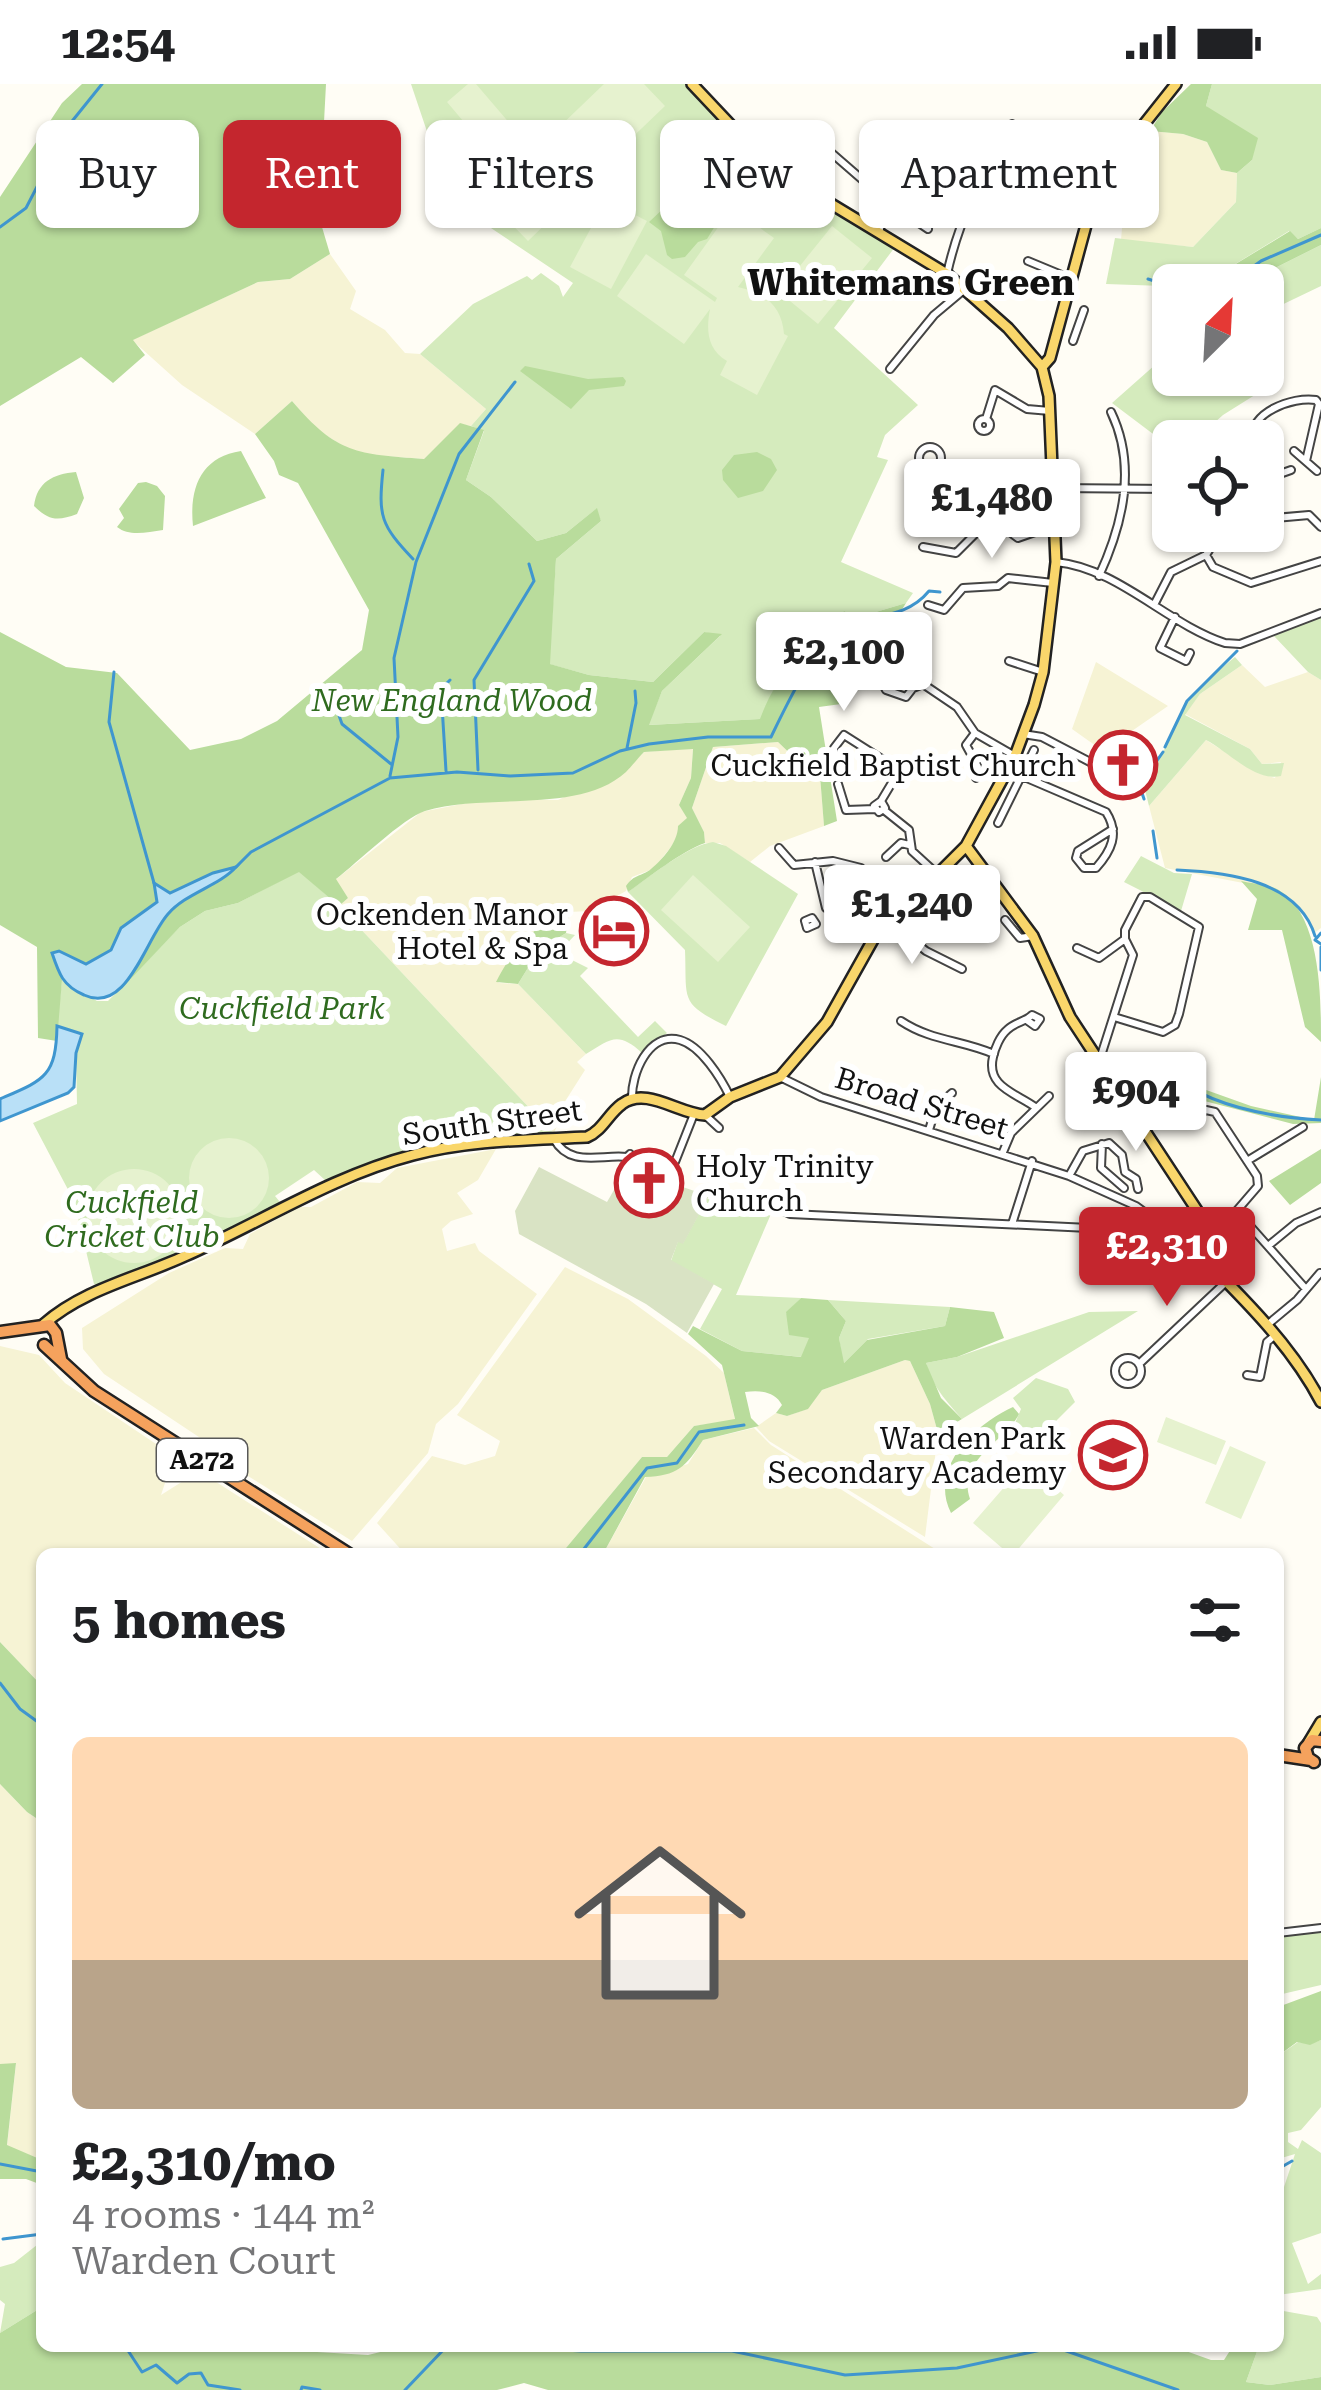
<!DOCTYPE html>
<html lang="en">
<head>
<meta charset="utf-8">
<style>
  :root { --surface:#fff; --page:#f2f2f2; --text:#202124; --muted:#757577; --accent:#c4262e }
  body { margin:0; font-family:"Roboto Serif",serif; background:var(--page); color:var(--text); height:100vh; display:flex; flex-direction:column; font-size:45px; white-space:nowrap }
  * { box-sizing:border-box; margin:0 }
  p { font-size:39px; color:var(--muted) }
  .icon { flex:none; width:66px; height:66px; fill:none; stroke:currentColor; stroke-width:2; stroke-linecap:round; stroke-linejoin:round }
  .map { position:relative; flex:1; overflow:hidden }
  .sheet { position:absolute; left:36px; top:1464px; width:1248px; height:804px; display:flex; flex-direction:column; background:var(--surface); border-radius:18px; box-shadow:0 3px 9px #0004 }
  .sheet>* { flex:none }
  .top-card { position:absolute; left:36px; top:36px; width:1251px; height:108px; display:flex; gap:24px }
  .needle { width:78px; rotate:24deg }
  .controls { position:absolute; left:1152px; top:180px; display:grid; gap:24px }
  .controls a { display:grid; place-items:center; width:132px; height:132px; border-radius:18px; background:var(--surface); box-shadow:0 3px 9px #0004; font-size:60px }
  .price { position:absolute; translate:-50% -102px; padding:0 27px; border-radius:12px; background:#fff; color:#222; font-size:39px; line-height:78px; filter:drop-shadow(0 3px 6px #0008) }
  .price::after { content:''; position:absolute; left:50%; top:72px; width:36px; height:27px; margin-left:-18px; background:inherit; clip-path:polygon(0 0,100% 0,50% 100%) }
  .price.on { background:var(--accent); color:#fff }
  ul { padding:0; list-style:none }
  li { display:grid; align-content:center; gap:24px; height:636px; padding:0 36px }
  li span { display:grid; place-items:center; height:372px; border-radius:18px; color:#555 }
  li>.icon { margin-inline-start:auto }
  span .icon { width:216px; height:216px; fill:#fffc; stroke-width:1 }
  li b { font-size:51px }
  h2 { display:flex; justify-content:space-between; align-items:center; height:144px; padding:0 36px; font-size:51px }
  .pill { padding:0 42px; border-radius:18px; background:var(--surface); box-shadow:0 3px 9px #0004; font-size:42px; line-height:108px }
  .pill.on { background:var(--accent); color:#fff }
  .status { display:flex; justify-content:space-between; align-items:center; height:84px; padding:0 60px; background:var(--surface); direction:ltr }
  .status svg { height:33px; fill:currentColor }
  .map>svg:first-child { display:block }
  .farmland { fill:#f6f3d4 }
  .green { fill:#d5ebbd }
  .forest { fill:#b9dc9c }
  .cemetery { fill:#d9e3c4 }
  .pitch { fill:#e6f2cf }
  .water { fill:#b9e0f7; stroke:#3f96cf; stroke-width:3 }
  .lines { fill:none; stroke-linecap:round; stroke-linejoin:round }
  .stream { stroke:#3f96cf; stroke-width:3 }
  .minor-casing { stroke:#444; stroke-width:10 }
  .major-casing { stroke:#222; stroke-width:14 }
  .highway-casing { stroke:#222; stroke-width:15 }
  .minor { stroke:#fff; stroke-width:6 }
  .major { stroke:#f9d66b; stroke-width:9 }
  .highway { stroke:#f5a25d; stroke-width:10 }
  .labels { text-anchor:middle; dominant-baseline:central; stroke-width:12; stroke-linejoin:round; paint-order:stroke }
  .shield { fill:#fff; stroke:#585858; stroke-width:3 }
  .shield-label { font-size:27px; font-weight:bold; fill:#111 }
  .park-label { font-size:30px; font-style:italic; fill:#2f6b1f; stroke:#fff }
  .poi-label { font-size:30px; fill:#111; stroke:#fff; text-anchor:end }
  .street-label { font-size:30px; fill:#111; stroke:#fff }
  .quarter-label { font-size:36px; font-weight:bold; fill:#111; stroke:#fff }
</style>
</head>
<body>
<div class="status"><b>12:54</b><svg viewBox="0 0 49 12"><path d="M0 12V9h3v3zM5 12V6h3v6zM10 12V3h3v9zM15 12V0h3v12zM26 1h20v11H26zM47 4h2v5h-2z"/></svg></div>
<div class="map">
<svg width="1321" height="2306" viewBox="0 0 1321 2306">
  <rect width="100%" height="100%" fill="#fffdf5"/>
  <!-- farmland -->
  <path class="farmland" d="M1150 47 1183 50 1207 58 1221 86 1237 89 1236 118 1193 163 1121 156 1122 144 1095 130Z
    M330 170 356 207 350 225 385 246 405 269 420 270 486 325 471 342 460 340 424 375 356 370 316 345 292 317 255 350 182 301 132 256 258 198 290 195Z
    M1096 578 1168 622 1103 667 1072 645Z
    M1242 581 1265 603 1308 588 1321 596V844L1313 850 1307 836 1280 806 1165 784 1149 722 1206 656 1258 689 1275 694 1281 678 1262 680 1250 665 1185 630 1200 610Z
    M778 658 802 681 819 679 824 742 770 762 750 778 720 759H705L704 748 692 724 713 663Z
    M693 664 691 694 679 721 688 734 671 763 653 785 632 793 626 807 589 827 569 828 498 899 518 900 586 970 577 978 585 986 564 1019 554 1050 339 822 348 814 335 796 421 728 487 715 558 716 632 680 644 668Z
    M496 1065 478 1096 457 1109 473 1130 451 1137 442 1145 447 1167 475 1159 479 1167 537 1210 458 1320 436 1340 428 1369 352 1457 221 1375 226 1371 104 1290 83 1265 82 1244 169 1189 225 1164 243 1165 250 1150 299 1123H311L357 1098 380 1099 397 1084Z
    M565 1183 628 1215 706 1272 724 1289 735 1336 694 1342 667 1373H642L561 1470H405L377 1439 432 1372 465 1381 495 1372 500 1357 457 1331Z
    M0 1262 39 1271 65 1299 174 1372 161 1411 199 1387 329 1470H42V1602L0 1558Z
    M905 1276 910 1277 930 1320 938 1349 925 1453 769 1357 756 1343 776 1329 787 1332 807 1325 822 1306Z
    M754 1344 771 1361 943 1470H603L646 1393 688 1380 703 1356Z
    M0 1700 27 1728 42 1738V2076L7 2062 16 1980H0Z"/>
  <!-- green -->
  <path class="green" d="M411 0H686L761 79 895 163 834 244 918 321 885 351 877 373 888 376 841 478 913 509 906 519 859 533 844 527C806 560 778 587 761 635L648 641 662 607 720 552 704 548 653 598 589 591 549 580 556 475 601 437 596 425 566 449 537 457 491 413 466 396 484 347 471 342 486 325 420 270 473 220 527 192 532 196 541 189 559 202 563 213 573 199 479 136 446 104Z
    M1212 0H1321V144L1298 155 1289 147 1206 198 1163 202 1106 200 1115 154 1193 163 1236 118 1237 89 1252 76 1206 22Z
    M1321 161V202L1263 230V201H1241Z
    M1173 265V291H1263V284L1274 299 1223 331 1194 357H1173V365L1112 319Z
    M1321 533V596L1308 588 1274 552Z
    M1235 573 1242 581 1200 610 1185 631 1250 665 1262 680 1284 679 1281 692C1255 698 1229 668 1206 656L1149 722 1143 698C1164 675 1171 647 1186 621 1198 601 1217 588 1235 573Z
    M713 758 726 762 798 810 726 942C679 919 687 916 685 866L628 808C650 792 689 761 713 758Z
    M1141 772 1174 789 1192 790 1181 827 1124 798Z
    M299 787 339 822 554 1050 433 1061 326 1097 314 1086 275 1112 285 1124 102 1203 94 1200 74 1117 33 1039 77 1020 76 969 82 950 57 942 62 896 97 917H108L180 843 205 827 238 819Z
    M566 849 575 851 558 869 567 877 570 875 588 884 580 892 638 953 655 937 667 949 642 969C617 946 610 956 586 970L518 900 539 866Z
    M707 1115 774 1123 736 1211 801 1214 786 1229 810 1253 802 1273 742 1267 700 1245 722 1205 671 1177 678 1157 683 1159Z
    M828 1216 950 1223 945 1242 868 1255 843 1280 839 1254 846 1237Z
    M1138 1227 962 1335C946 1316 933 1304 926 1279L957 1273 1089 1228Z
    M1036 1294 1068 1305 1075 1318 1031 1362 1013 1344 1021 1325 1013 1314Z
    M1321 1848V1901L1278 1911V1853Z
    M1321 1956V2023L1301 2046 1288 2049V2058L1298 2065 1302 2056 1321 2069V2149L1292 2159 1308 2200 1321 2190V2205L1278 2211V2108L1284 2103 1295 2070 1278 2075V1972L1298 1958 1310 1960Z
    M42 2157V2223L0 2249 5 2220 0 2216V2183L14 2179Z
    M1278 2226 1317 2233 1321 2239V2293L1270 2301 1246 2298 1259 2262H1278Z"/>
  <!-- forest -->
  <path class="forest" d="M82 0H326L319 133 330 170 290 195 258 198 133 256 145 271 113 299 81 273 0 322V113L62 19Z
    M1191 0H1212L1206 22 1258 54 1252 76 1237 89 1221 86 1207 58 1183 50 1150 47 1162 28Z
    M680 109C696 111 713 127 715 142L707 155 698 158 685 173 672 175 667 171 661 147 649 138Z
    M1321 144V161L1241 201 1177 200 1206 198 1290 147 1298 155Z
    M525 282 588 295 623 293 626 297 624 302 589 306 571 325 520 287Z
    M292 317C337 370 357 370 424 375L460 339 484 346 466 396 491 413 537 457 566 449 597 424 601 437 556 475 550 580 589 591 653 598 704 548 722 550 662 607 649 641 760 635C778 587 806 560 844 527L859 533 906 519 890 545 853 561 841 620 819 623 837 737 824 742 819 679 802 681 778 658 713 663 692 724 704 748 705 759C680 768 651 792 628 808L626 802C634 790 641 793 651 785 663 775 678 758 678 742L687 734 679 721 691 694 693 665 644 668C638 674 631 683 626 688 579 731 485 708 425 727 403 734 357 779 336 795L348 814 339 822 299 788 238 819 205 827 180 843 122 904 171 826 227 787 213 789 170 809 155 800 157 818 121 844 111 866 86 880 59 867 52 869 62 896 57 957 38 954 37 863 0 841V548L66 583 117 589 190 666 241 655 277 637 362 566 369 526 298 399 279 391 274 377 255 350Z
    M241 367 266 414 193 442C189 404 201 373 241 367Z
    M757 368 771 375 777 386 763 407 738 414 723 396 722 386 734 371Z
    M76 388 84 414 77 430C58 437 49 437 34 422 37 398 53 390 76 388Z
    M146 398 157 402 165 412 163 446C147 448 130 453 117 443L124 434 119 425 138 399Z
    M1241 797C1252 800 1269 800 1279 806 1321 832 1321 911 1321 958L1305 943 1282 846H1248L1257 815Z
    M569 828 566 849 539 866 518 900 496 898C511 868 535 838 569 828Z
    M1170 983 1188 990 1195 1002 1251 1022 1314 1036 1321 993V1039L1293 1040 1189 1013 1160 987Z
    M1321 1065V1099L1290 1121 1269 1097Z
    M801 1214 828 1216 846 1237 839 1254 844 1279 867 1256 945 1242 950 1223 994 1228 1004 1254 957 1273 926 1279 941 1314 962 1335 938 1349 930 1320 910 1277 905 1276 822 1306 808 1325 787 1332 776 1329 782 1321C775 1307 759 1306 745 1308L751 1334 759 1342 703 1356C686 1383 677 1392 645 1393L603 1470H561L642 1373H667L694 1342 735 1335 722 1281 688 1250 693 1242 742 1267 801 1273 809 1254 789 1251 786 1228Z
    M1013 1323 1019 1330C1007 1356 956 1376 970 1415L951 1429C928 1383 976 1340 1013 1323Z
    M0 1558 42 1602V1738L27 1728 0 1700Z
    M1321 1907V1956L1310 1961 1297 1958 1278 1972V1923Z
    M16 1979 7 2061 42 2076V2101L26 2095H0V1980Z
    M42 2223V2262H299L300 2267 368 2271 405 2262H1172L1211 2276H1224L1233 2262H1259L1246 2298 1270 2301 1321 2293V2306H548L524 2299 497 2306H0V2249Z"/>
  <!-- cemetery -->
  <path class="cemetery" d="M647 1064 682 1084 677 1101 709 1112 683 1160 678 1158 671 1176 714 1200 687 1249 646 1220 519 1150 515 1127 539 1083 607 1118 628 1082Z"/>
  <!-- pitch -->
  <path class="pitch" d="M468 0H476L511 41 485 63 447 18Z
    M604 0H644L665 22 594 90 553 49Z
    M551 51 593 94 528 157 486 114Z
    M606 116 647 137 611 205 570 183Z
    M732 124 774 154 738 203C765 209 782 222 784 250L788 252 757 311 720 291 727 277C707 265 706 246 710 225L684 260 617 212 646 170 715 218 717 214 684 191Z
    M832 142 872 174 818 240 779 208Z
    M693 791 750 843 718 878 661 826Z
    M189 1094a40 40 0 1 1 80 0a40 40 0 1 1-80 0Z
    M87 1132a47 47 0 1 1 94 0a47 47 0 1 1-94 0Z
    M1166 1333 1226 1357 1216 1381 1157 1358Z
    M1230 1362 1266 1378 1241 1435 1205 1419Z
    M1026 1378 1064 1411 1014 1470H1009L973 1439Z"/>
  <!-- water -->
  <path class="water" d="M236 783C219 802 186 809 168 830 145 856 127 931 84 911 63 902 59 890 52 869L59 867 86 880 111 866 121 844 157 818 154 799 170 809 213 789Z
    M57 942 82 950 76 969 74 1003 68 1009 0 1037V1015C44 996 56 993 57 942Z"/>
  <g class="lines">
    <!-- stream -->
    <path class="stream" d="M0 143 26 124 69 41 102 0
      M1148 195 1173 203
      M1227 201 1261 177 1321 151
      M383 386C378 433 381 441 413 475
      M114 588 109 638 154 799
      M336 623 342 640 391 680
      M1165 663 1187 617 1237 567
      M627 664 636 619 635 607
      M478 686 474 596 534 497 529 480
      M446 687 441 605 450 596
      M390 692 398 653 394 574 416 478 459 370 515 298
      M1144 695 1163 668
      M1139 700 1144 715
      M1153 747 1157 774
      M236 783 251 768 390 694 457 688 510 692 573 689 620 667 649 660 708 653H771C785 624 811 569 836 548 861 527 902 540 929 507L940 508
      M1177 786C1226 788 1298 796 1315 852
      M1321 849 1315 856 1321 860
      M1321 863V886
      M1166 987C1207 1022 1268 1033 1321 1036
      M580 1470 647 1384 677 1379 699 1348 744 1341
      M0 1599 20 1625 42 1641
      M0 2080 42 2088
      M1278 2085 1292 2077
      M3 2155 42 2150
      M125 2262 142 2288 156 2281 177 2299 189 2290 201 2289 208 2301 240 2306
      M500 2262 581 2267H732L845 2291 957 2284 1055 2263 1178 2306
      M301 2306 302 2303 320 2306
      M405 2306 447 2262"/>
    <defs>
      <path id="minor" d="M820 49 827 56V65L888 118 879 148
        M772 80 783 62 803 66 829 85
        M1031 85 1073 83 1105 98
        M972 114 1016 135
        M888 118 928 145
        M1028 177 1069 194
        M947 190C959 135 983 87 1012 40
        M1073 257 1084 226
        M890 285 934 231 965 205
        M978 341a6 6 0 1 1 12 0a6 6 0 1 1-12 0Z
        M986 335 995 306 1027 325 1050 327
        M1253 357C1247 329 1293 312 1316 316L1319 320 1306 377
        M919 374a11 11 0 1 1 22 0a11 11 0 1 1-22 0Z
        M1294 367 1317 387
        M936 383 981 397 991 434 1018 454 1055 441
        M1263 390 1274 392 1291 386
        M1054 404 1173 405
        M1263 435 1309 431 1321 443
        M923 463 956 469 991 434
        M1206 471 1213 483 1251 499 1321 477
        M1056 478C1118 484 1167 540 1225 559L1240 560 1321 529
        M1099 492C1123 440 1137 382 1111 328
        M928 521 944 526 963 504 998 502 1008 494 1053 499
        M1154 521 1171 488 1206 471 1221 447
        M1175 533 1160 564 1186 577 1190 569
        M885 577 878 591 886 606 906 613 913 604 923 600 957 623 975 649 1015 672
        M1009 577 1043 588
        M975 649 966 661 978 683 976 694
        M1023 650 1042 653 1090 678 1112 666
        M1008 686 1106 728C1120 750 1111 767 1096 784H1084L1076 774 1078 767 1113 745
        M836 689 834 664 844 651 899 686
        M838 700 846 726 875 725
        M881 717 905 677
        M881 717 885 724 879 728 874 722Z
        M884 726 909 746 912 767 936 789
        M998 739 1034 666
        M779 764 794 781 833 777 861 784
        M886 773 901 759 909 761
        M815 778 826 824 874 854
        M812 834 816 840 807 844 805 837Z
        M1005 836 1020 854 1033 852
        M890 838 926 867 962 885
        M1077 864 1099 874 1125 855
        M901 937C931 957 962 956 994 970
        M1028 937 1035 942 1040 935 1032 931C1025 938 1015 938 1007 946 1000 952 995 964 993 973 986 1003 1016 1009 1035 1023
        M1099 978 1133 871 1125 855V846L1142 813H1150L1199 843 1179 930 1175 941 1163 948 1114 933
        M780 993 821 1013 1069 1092 1136 1122 1193 1164
        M632 1015C631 991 648 947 680 956 701 962 721 994 730 1013
        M705 1031 719 1044
        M1192 1035 1206 1026 1215 1028 1257 1092 1258 1102 1233 1131
        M929 1046 936 1023 952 1009
        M554 1055C570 1084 601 1070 627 1073L630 1070
        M1102 1060 1101 1084 1124 1104
        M1003 1068 1011 1049 1049 1012
        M1247 1077 1303 1043
        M675 1078 694 1030
        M1069 1092 1083 1067 1109 1059 1122 1071 1125 1088 1136 1095 1138 1105
        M779 1125 790 1130 1110 1145 1175 1154
        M1012 1140 1032 1077
        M1206 1145 1233 1131 1242 1133 1305 1204
        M1268 1162 1296 1139 1321 1128
        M1267 1241 1297 1216 1320 1189
        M1115 1287a13 13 0 1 1 26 0a13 13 0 1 1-26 0Z
        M1139 1280 1226 1198
        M1247 1291 1260 1293 1267 1258 1273 1253
        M1278 1849 1321 1844"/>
      <path id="major" d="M1042 283 1050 274 1089 130 1126 63 1176 0
        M966 762 1033 852 1070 933 1204 1137 1206 1147 1193 1164C1239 1210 1291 1260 1321 1318
        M44 1240C84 1205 137 1194 185 1172 260 1139 332 1092 413 1071 468 1056 530 1056 587 1053 603 1046 608 1030 622 1020 646 1002 679 1030 705 1031L730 1013 780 993 827 938 874 854 966 762 1015 672 1034 621 1043 588 1056 478 1049 312 1042 283 1008 244 947 190 818 112 757 69 692 0
        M1309 1658 1321 1638"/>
      <path id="highway" d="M0 1248 50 1241 56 1249 61 1275
        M44 1261 94 1307 349 1470
        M1278 1671 1311 1676
        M1314 1678 1308 1674 1305 1664 1312 1656 1321 1657"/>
    </defs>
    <!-- minor casing -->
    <use href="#minor" class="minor-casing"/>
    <!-- major casing -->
    <use href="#major" class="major-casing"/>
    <!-- highway casing -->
    <use href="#highway" class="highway-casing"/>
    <!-- minor -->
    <use href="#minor" class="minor"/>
    <!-- major -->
    <use href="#major" class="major"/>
    <!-- highway -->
    <use href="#highway" class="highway"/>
  </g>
  <!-- icons -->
  <defs>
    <symbol id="church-ring" viewBox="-11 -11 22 22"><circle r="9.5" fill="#fff" stroke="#c4262e" stroke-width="1.5"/><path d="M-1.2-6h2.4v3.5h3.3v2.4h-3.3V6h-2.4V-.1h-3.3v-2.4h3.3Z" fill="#c4262e"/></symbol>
    <symbol id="hotel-ring" viewBox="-11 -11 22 22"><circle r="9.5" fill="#fff" stroke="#c4262e" stroke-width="1.5"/><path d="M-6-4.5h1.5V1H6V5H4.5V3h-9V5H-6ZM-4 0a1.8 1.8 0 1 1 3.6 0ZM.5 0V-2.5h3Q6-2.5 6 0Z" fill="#c4262e"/></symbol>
    <symbol id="school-ring" viewBox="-11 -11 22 22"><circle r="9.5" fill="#fff" stroke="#c4262e" stroke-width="1.5"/><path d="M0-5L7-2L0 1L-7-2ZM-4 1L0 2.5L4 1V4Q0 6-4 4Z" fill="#c4262e"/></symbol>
  </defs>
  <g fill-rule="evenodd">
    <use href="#church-ring" x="1085" y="643" width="76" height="76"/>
    <use href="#hotel-ring" x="576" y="809" width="76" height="76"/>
    <use href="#church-ring" x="611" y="1061" width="76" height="76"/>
    <use href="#school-ring" x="1075" y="1333" width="76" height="76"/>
  </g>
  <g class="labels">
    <!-- shield labels -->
    <rect class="shield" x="157" y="1355" width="90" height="42" rx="9"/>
    <g class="shield-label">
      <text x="202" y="1376">A272</text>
    </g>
    <!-- park labels -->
    <g class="park-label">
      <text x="452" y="616">New England Wood</text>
      <text x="282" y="924">Cuckfield Park</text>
      <text x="132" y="1118">Cuckfield<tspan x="132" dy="34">Cricket Club</tspan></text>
    </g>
    <!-- poi labels -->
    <g class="poi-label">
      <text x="1076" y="681">Cuckfield Baptist Church</text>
      <text x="568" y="830">Ockenden Manor<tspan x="568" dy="34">Hotel &amp; Spa</tspan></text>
      <text x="696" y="1082" text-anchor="start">Holy Trinity<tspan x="696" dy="34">Church</tspan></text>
      <text x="1066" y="1354">Warden Park<tspan x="1066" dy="34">Secondary Academy</tspan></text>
    </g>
    <!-- street labels -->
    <g class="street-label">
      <text transform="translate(922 1019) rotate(17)">Broad Street</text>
      <text transform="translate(492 1038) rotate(-8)">South Street</text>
    </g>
    <!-- quarter labels -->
    <g class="quarter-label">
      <text x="911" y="199">Whitemans Green</text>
    </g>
  </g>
</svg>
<div class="controls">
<a><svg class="needle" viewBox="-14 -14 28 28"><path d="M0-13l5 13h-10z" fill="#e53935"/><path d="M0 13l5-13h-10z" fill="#757577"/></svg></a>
<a><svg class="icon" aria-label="locate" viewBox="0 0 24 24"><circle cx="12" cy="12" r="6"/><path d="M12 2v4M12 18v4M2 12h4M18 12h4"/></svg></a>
</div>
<b class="price" style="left:992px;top:477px">£1,480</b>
<b class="price" style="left:844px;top:630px">£2,100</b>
<b class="price" style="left:912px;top:883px">£1,240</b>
<b class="price" style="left:1136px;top:1070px">£904</b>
<b class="price on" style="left:1167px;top:1225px">£2,310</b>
<div class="top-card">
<a class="pill">Buy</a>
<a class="pill on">Rent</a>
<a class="pill">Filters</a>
<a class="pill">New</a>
<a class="pill">Apartment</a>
</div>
<section class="sheet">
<h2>5 homes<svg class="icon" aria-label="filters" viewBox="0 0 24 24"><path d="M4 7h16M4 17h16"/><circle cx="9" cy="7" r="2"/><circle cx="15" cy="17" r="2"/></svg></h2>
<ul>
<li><span style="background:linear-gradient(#ffd9b3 60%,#b9a48a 0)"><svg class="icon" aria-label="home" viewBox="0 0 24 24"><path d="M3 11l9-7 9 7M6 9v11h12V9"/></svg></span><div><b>£2,310/mo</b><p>4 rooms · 144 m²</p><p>Warden Court</p></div></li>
</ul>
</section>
</div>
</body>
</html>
